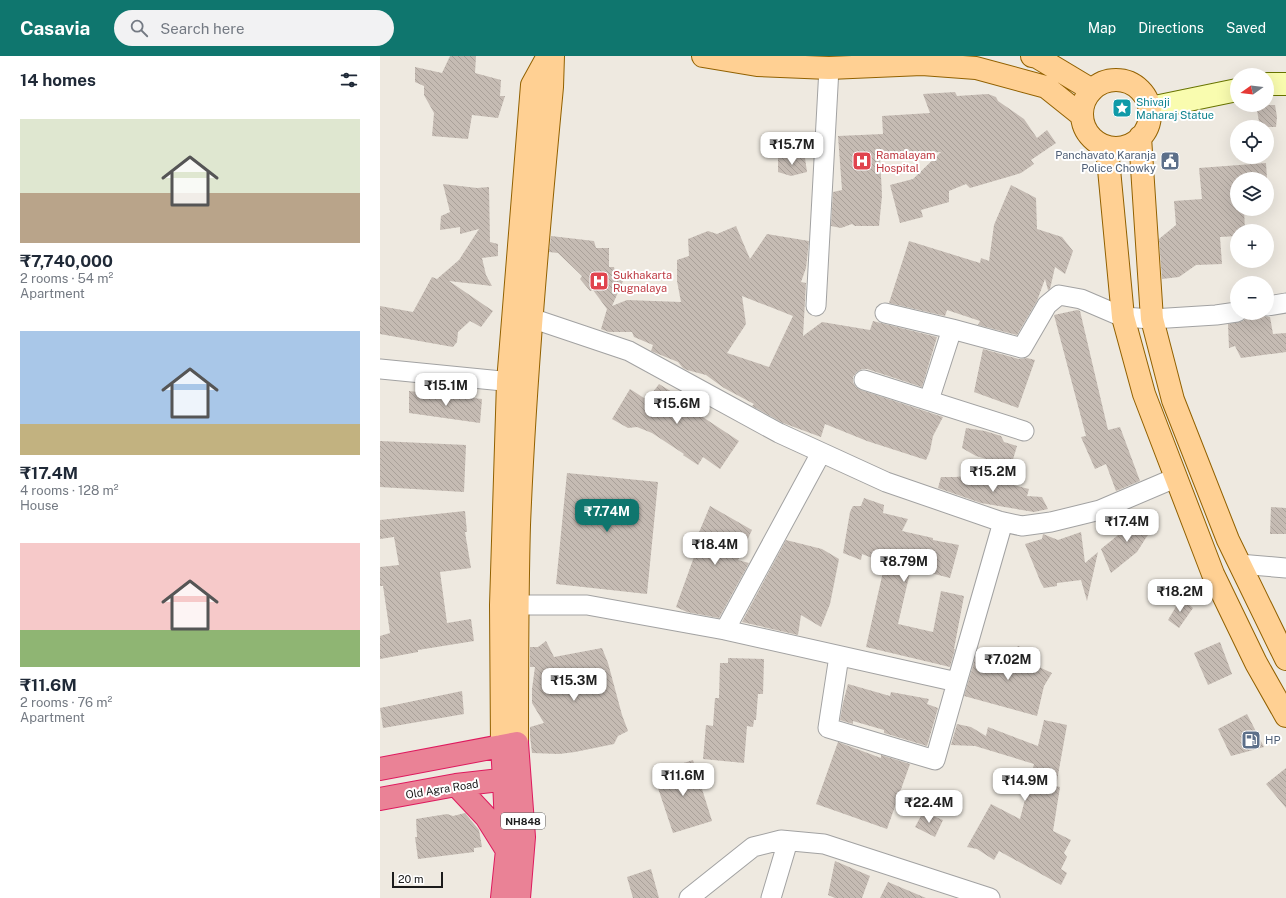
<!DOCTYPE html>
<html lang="en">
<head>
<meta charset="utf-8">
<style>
  :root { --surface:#fff; --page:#f2f2f3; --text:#1f2937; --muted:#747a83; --accent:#0f766e }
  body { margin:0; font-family:"Public Sans",sans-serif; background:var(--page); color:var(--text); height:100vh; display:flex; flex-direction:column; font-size:15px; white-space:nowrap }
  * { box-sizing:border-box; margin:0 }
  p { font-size:13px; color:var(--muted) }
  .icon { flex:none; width:22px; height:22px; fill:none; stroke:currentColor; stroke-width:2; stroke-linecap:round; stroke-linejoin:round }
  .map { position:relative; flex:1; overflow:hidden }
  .drawer { display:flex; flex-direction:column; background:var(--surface); width:380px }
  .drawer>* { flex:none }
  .needle { width:26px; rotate:256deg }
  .tools { position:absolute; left:850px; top:12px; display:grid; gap:8px }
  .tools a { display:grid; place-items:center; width:44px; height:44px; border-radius:50%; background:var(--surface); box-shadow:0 4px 16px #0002; font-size:20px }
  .scale { position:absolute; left:12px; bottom:10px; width:51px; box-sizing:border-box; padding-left:4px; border:2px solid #1b1b1b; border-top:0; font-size:11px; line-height:14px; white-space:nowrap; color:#1b1b1b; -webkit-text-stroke:3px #fff; paint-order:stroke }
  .price { position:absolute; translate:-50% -34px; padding:0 9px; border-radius:8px; background:#fff; color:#222; font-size:13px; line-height:26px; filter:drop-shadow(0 1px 2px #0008) }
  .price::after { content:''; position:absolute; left:50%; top:24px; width:12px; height:9px; margin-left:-6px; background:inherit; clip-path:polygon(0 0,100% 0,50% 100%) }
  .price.active { background:var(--accent); color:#fff }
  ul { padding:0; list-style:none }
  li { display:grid; align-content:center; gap:8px; height:212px; padding:0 20px }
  li span { display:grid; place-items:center; height:124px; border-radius:0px; color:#555 }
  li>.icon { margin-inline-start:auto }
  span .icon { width:72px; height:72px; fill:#fffc; stroke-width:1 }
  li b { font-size:17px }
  h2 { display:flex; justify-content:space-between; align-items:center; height:48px; padding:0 20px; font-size:17px }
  header { display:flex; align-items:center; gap:24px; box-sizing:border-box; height:56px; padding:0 20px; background:var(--accent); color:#fff }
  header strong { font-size:19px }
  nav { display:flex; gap:22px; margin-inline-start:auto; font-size:14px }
  .search { width:280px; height:36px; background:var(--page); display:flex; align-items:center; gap:10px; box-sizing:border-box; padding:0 14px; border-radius:22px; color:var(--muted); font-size:15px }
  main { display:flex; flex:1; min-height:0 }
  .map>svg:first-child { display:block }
  .building { fill:url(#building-back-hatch); fill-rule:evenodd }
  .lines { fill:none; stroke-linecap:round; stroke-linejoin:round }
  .street-casing { stroke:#a2a2a2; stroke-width:21 }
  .secondary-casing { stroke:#687400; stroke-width:24 }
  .primary-casing { stroke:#926100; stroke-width:24 }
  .highway-casing { stroke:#de1a5e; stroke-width:24 }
  .street { stroke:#fff; stroke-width:19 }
  .secondary { stroke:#f9fcaf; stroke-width:22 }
  .primary { stroke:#ffd093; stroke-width:22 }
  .highway { stroke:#ea8296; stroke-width:22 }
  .labels { text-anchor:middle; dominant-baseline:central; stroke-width:4; stroke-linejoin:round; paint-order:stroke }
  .shield { fill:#fff; stroke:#5f5f5f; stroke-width:1 }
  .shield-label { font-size:10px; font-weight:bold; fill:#1b1b1b }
  .culture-label { font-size:11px; fill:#0d838f; stroke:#fff; text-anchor:start }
  .health-label { font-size:11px; fill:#be3a42; stroke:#fff; text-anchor:start }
  .service-label { font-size:11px; fill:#4e5e75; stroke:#fff; text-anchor:end }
  .street-label { font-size:11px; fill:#1b1b1b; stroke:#fff }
</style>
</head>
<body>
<header>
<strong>Casavia</strong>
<div class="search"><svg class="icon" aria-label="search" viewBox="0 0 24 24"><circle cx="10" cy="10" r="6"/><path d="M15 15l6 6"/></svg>Search here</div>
<nav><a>Map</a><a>Directions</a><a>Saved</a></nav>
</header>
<main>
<section class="drawer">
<h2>14 homes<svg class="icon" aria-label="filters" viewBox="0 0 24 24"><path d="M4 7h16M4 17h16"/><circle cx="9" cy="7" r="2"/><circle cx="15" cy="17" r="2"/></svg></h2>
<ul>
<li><span style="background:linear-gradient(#dfe7d0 60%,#b9a48a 0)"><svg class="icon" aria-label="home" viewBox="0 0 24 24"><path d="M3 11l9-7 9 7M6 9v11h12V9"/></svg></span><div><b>₹7,740,000</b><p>2 rooms · 54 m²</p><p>Apartment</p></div></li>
<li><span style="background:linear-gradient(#a9c7e8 75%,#c2b280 0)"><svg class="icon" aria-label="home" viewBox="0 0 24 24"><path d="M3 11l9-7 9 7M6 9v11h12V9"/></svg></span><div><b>₹17.4M</b><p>4 rooms · 128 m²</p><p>House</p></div></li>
<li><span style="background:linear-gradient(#f6c9c9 70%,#8fb573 0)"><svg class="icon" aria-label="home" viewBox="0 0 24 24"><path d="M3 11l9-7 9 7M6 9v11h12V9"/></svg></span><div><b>₹11.6M</b><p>2 rooms · 76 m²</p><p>Apartment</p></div></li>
</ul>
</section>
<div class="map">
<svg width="906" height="842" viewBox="0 0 906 842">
  <defs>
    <pattern id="building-back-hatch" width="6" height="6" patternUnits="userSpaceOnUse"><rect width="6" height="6" fill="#c5bbb3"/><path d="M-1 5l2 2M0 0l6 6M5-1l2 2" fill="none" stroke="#a9a099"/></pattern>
  </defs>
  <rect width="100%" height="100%" fill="#eee9e0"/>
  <!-- building -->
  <path class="building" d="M70 0H96L95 17 121 24 120 40H125L118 62 92 59 88 83 52 80 54 57 44 39V30L35 26V11L62 17Z
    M575 36 577 40 608 38 616 41 618 45 644 63 657 82 667 74 676 87 651 104 654 108 641 117 590 132 586 128 569 135V146L541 154 543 161 520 167 510 129 533 123 561 96 500 100 502 140 499 170H475L472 168 461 172 451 170 453 136 462 134 458 80 503 78 502 60 550 57 543 38Z
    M876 49H895L897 61 896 71H880Z
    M398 100 425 102 427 116 411 120 398 116Z
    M886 107 887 123H857V153H864L865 175H857V180L840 181 842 208 816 209 799 221 782 223 779 183 796 169 794 145 822 143 819 112Z
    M63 128 97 132 109 131 110 186 118 188V200L102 202 106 219 112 230 69 225 113 255 101 271 90 265 78 276 77 286 73 291 0 278V250L33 256 52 221 57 223 79 204 99 173 80 178V171L60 174 61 160 70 156Z
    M631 129 656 142 657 173 682 181 693 195 685 218 675 211 670 233 668 234 665 223 657 245 637 279 598 269 600 265 567 254 565 260 509 247 529 185 600 207 601 202 609 205 614 169Z
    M356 170 370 203 387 178 429 185 426 212 421 226 426 227 423 280 442 266 490 274 493 265 557 281 542 331 487 313H482L477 316 473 321V326L476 331 481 334 563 361 553 380 550 395 546 404 487 385 445 368 441 381 403 367 372 350 374 348 344 332 326 319 307 314 303 312 298 306 271 295 273 289 254 281 252 276H229L221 273 227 253 213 234 210 235 200 223 202 220 178 197 169 196 171 180 214 185 216 192H229V211H234L236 220 243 225 232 250 247 244 301 246 297 225V204L309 200 308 183 328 175 337 178ZM362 240 413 260 389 311 347 297 366 268Z
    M697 254 700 255 728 374 740 371 760 425 736 435 726 408 715 413 701 381 706 380 674 259Z
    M880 258 883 260 890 261 893 278 906 277V296L861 302 855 290 849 292 848 268 863 265 867 260Z
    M603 293 639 303 647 302 655 304 638 352 594 336Z
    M279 328 315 350 312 354 359 385 340 413 323 401 318 409 303 399 304 398 272 377 257 371 248 372 232 363 250 333 267 344Z
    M29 335 102 343 100 367 29 357Z
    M586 372 605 375 621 380 624 386 637 390 631 410 596 400 582 392Z
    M0 385 86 389 84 436 0 431Z
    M187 417 278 426 267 538 176 528Z
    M591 419 649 433 647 440 662 441 668 453 654 456 601 447 558 432 561 421H576Z
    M484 442 504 449 503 457 528 463 522 475 553 482V484L579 489 570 522 531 512 518 568 553 576 561 535 584 540 574 593H575L570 611 486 591 505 507 482 498 481 504 463 497 470 456 473 450H481Z
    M330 450 372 474 358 504 369 507 339 562 307 556 296 551 319 487 315 486Z
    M891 451 906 452V478H890Z
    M85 455 87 476H85L91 512 60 516 67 567 91 563 94 585 38 594V596L0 603V580L10 577 3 530H0V511L19 509 14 481 0 483V464Z
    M764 458 776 466 757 496 731 517 721 493Z
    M701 476 705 507 718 496 707 545 701 524 677 527V530L664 532 661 527 645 488 662 483 663 478 678 484Z
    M406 484 442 493 459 503 450 548 441 571 421 559 418 579 362 566Z
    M801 542 813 552 799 572 788 564Z
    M166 585 174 601 222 592 228 607 242 659 248 675 238 680 234 688 195 696 179 698 152 697 150 680V671L164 667 152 647V633L155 611H150V591H158Z
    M840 586 852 618 828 629 814 597Z
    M638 590 657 598 648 606 672 617 664 630 657 660 584 640 597 596 614 599 618 595 629 599Z
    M348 602 384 603 383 638H378L376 664H374L373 671 367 670 364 707 323 703 326 669 333 670 335 642H339L340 607H348Z
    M468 628 510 640 511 636 549 643 547 648 558 652 547 690 504 677V674L473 665V668L460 664 463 647Z
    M82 635 84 658 3 672 0 652Z
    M867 658 884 691 851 700 838 673Z
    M664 664 687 669 676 730 680 731 673 775 691 784 684 797 687 801 681 813 687 817 681 829 619 795 614 804 597 793 587 791 611 748 640 763 654 708 595 690 571 689 577 668 591 671 606 680 608 671 658 690Z
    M458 686 501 702V699L530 708 507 773 436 748Z
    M313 704 332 765 293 777 273 717Z
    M906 712V752L886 728Z
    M543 756 563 764 555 781 535 771Z
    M85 757 99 774 102 791 94 792V796L38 803 35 781H37L36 763 67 758 73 760Z
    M455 805 490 820 482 842H455L448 839Z
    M271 813 279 842H253L247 821Z
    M508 826 546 842H500Z"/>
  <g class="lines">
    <defs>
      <path id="street" d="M436 250 449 12
        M887 250 906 247
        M138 255 151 262 249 295 399 377 506 426 619 465 642 470 671 466 720 454 795 422
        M505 257 572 273 642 292 667 249 679 239 701 243 743 261 772 263 836 259 857 256
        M0 313 142 327
        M484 324 644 375
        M549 344 572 273
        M441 397 345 574 577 626 623 466
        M859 508 906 512
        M123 549H207L345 574
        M459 600 448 672 555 704 577 626
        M309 842 373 791 401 784 444 788 610 842
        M391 842 408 785"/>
      <path id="secondary" d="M887 28H906
        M770 52 857 34"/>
      <path id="primary" d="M323 0 377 9 449 12 542 8 596 12 666 31 701 59
        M652 0 657 1 712 34
        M702 58a34 34 0 1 1 68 0a34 34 0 1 1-68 0Z
        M760 81 772 263 793 344 848 484 906 603
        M727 92 743 261 764 338 833 518 876 607 906 660
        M137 687C137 614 137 542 139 469 145 323 158 177 172 31L173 0
        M122 690 121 549 128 326 152 29 168 0"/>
      <path id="highway" d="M122 690 124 724 127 794 122 842
        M0 713 137 687 144 781 139 842
        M76 729 106 761 126 793
        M0 743 76 729 138 722"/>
    </defs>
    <!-- street casing -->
    <use href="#street" class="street-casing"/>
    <!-- secondary casing -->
    <use href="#secondary" class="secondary-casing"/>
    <!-- primary casing -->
    <use href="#primary" class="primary-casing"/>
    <!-- highway casing -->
    <use href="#highway" class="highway-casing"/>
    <!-- street -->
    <use href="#street" class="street"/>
    <!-- secondary -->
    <use href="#secondary" class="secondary"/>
    <!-- primary -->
    <use href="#primary" class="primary"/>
    <!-- highway -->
    <use href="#highway" class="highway"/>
  </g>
  <!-- icons -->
  <defs>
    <symbol id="sight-square" viewBox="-11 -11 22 22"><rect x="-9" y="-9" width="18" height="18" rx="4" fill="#0f9aa8" stroke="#fff"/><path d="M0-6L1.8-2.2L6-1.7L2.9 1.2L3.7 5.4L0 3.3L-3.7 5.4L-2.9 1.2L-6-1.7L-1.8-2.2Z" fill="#fff"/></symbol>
    <symbol id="hospital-square" viewBox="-11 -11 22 22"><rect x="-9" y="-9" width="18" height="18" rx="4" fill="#e0444e" stroke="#fff"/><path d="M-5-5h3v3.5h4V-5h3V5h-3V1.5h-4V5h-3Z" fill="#fff"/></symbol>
    <symbol id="civic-square" viewBox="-11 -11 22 22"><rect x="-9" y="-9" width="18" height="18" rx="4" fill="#5c6f8a" stroke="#fff"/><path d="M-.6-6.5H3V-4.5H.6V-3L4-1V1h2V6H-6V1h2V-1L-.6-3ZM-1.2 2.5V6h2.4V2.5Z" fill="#fff"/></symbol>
    <symbol id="fuel-square" viewBox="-11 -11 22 22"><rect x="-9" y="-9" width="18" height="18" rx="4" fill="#5c6f8a" stroke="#fff"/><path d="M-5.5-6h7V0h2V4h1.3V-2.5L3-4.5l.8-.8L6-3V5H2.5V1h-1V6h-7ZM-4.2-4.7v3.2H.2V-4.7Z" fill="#fff"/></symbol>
  </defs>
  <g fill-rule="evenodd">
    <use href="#sight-square" x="731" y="41" width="22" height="22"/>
    <use href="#hospital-square" x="471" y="94" width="22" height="22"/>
    <use href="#civic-square" x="779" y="94" width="22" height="22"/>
    <use href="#hospital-square" x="208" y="214" width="22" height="22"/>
    <use href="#fuel-square" x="860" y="673" width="22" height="22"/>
  </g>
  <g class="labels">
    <!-- shield labels -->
    <rect class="shield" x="121" y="757" width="44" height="16" rx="3"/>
    <g class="shield-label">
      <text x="143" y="765">NH848</text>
    </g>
    <!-- culture labels -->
    <g class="culture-label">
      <text x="756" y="46">Shivaji<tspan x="756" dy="13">Maharaj Statue</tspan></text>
    </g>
    <!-- health labels -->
    <g class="health-label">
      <text x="496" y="99">Ramalayam<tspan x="496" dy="13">Hospital</tspan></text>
      <text x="233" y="219">Sukhakarta<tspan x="233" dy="13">Rugnalaya</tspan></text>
    </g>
    <!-- service labels -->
    <g class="service-label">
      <text x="776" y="99">Panchavato Karanja<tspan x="776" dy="13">Police Chowky</tspan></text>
      <text x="885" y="684" text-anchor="start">HP</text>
    </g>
    <!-- street labels -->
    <g class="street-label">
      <text transform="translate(62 733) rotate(-9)">Old Agra Road</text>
    </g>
  </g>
</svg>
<div class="tools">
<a><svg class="needle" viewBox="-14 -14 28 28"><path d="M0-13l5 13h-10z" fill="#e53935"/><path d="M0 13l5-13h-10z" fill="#747a83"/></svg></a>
<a><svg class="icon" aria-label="locate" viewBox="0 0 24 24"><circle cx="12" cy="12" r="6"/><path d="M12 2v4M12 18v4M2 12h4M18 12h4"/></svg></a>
<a><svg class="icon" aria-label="layers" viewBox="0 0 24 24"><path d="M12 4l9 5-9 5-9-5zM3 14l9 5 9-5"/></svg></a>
<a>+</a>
<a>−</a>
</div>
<div class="scale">20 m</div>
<b class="price" style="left:412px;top:110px">₹15.7M</b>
<b class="price" style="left:66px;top:351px">₹15.1M</b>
<b class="price" style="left:297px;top:369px">₹15.6M</b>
<b class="price" style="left:613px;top:437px">₹15.2M</b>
<b class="price active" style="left:227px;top:477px">₹7.74M</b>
<b class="price" style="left:747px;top:487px">₹17.4M</b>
<b class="price" style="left:335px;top:510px">₹18.4M</b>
<b class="price" style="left:524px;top:527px">₹8.79M</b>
<b class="price" style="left:800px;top:557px">₹18.2M</b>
<b class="price" style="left:628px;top:625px">₹7.02M</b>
<b class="price" style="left:194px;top:646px">₹15.3M</b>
<b class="price" style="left:303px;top:741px">₹11.6M</b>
<b class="price" style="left:645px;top:746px">₹14.9M</b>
<b class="price" style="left:549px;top:768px">₹22.4M</b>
</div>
</main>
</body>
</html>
